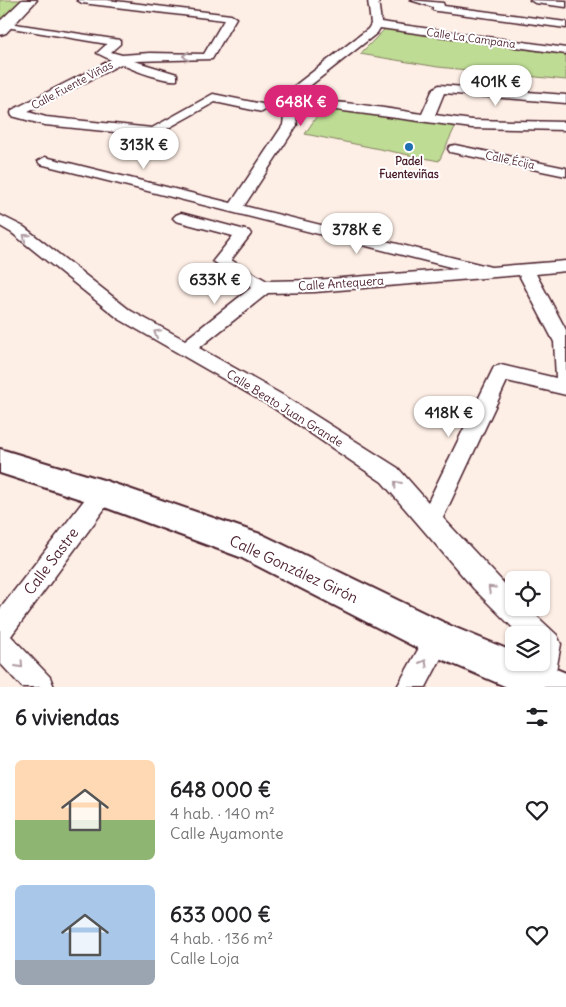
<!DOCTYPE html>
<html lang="es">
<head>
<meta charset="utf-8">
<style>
  :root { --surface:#fff; --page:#f2f2f2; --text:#202124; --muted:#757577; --accent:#db2777 }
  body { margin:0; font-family:Delius,sans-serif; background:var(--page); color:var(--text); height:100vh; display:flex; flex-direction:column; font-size:19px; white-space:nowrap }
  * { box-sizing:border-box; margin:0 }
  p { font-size:16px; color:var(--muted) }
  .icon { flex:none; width:28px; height:28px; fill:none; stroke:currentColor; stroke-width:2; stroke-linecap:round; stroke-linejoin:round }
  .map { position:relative; height:687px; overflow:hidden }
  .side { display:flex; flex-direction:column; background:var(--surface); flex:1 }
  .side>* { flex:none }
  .fabs { position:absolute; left:505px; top:571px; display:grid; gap:10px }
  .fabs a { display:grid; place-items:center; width:45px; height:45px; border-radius:8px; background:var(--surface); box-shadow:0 1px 4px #0004; font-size:25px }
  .price { position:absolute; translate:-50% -42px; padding:0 11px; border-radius:18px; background:#fff; color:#222; font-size:16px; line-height:32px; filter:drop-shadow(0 1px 2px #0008) }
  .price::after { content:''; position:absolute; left:50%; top:30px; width:15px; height:11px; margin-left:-8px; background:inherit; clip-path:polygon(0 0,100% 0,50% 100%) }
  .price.selected { background:var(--accent); color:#fff }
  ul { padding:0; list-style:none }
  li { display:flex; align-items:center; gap:15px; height:125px; padding:0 15px }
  li span { display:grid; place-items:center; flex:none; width:140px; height:100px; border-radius:8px; color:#555 }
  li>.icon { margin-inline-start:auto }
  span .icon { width:60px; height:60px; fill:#fffc; stroke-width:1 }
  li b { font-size:21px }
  h2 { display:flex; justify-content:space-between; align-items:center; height:60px; padding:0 15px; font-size:21px }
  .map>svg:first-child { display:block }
  .green { fill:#bedc94; stroke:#847e60 }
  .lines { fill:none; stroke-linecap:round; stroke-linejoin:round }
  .street-casing { stroke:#4a1f2b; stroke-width:3 }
  .secondary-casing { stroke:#4a1f2b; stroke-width:4 }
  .primary-casing { stroke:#4a1f2b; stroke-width:3 }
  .street { fill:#fff; fill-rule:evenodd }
  .secondary { fill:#fff; fill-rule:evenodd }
  .primary { fill:#fff; fill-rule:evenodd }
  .oneway { stroke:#ae9aa0 }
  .poi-dot { fill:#1f6fb2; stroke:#fff; stroke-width:2 }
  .labels { text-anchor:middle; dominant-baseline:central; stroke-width:4; stroke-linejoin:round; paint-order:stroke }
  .far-street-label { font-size:11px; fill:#4a1f2b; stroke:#fff }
  .far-poi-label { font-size:11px; font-weight:bold; fill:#4a1f2b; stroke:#fff }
  .street-label { font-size:12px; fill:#4a1f2b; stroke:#fff }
  .near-street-label { font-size:15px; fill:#4a1f2b; stroke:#fff }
</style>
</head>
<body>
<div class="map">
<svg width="566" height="687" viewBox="0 0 566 687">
  <rect width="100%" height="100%" fill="#feefe6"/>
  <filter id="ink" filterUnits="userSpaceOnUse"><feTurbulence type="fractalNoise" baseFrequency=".02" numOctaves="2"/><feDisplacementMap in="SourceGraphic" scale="10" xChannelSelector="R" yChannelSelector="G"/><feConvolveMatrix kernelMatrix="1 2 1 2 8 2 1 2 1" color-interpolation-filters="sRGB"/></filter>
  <g filter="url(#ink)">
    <!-- green -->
    <path class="green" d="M0 0H25L0 25Z
      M385 29 566 55V80L438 67 360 54Z
      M322 108 456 125 439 161 305 134Z"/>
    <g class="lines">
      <defs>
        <path id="street" d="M77 0H107L231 15 236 18 212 59 134 61 177 74V80C166 82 132 70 121 64L28 112 46 117 152 128 213 94 262 104 268 108 262 112 215 102 154 136 45 125 12 116 11 113 12 110 111 60 97 53 107 44 6 27 2 26V22L120 40V44L111 52 122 55 150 53 204 54 224 20 82 3Z
          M368 0H378L381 22 566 48V54L380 28 377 33 292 100H284L282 97 284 94 368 29 371 24Z
          M410 0 443 3 444 6 566 22V28L437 11 433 10V7Z
          M530 0 566 1V7L535 3Z
          M439 85 566 95V103L444 93 435 115 472 120 566 122V130L472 128 321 108H302L296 104C305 94 404 111 422 114L433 89Z
          M290 112 296 116 297 125 244 206 491 267 566 261V271L536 274 566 330V395L507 381 443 518 514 594V608H528L557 635 561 644 553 687H529L527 683 531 662H541V635H520L474 589 382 482 272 407 119 319 12 233 0 226V215L24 227 131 311 185 340 252 287 213 261 233 236 176 221 173 218 176 215 181 213 249 231 251 234 231 260 267 281 315 280 458 269 40 164 38 161 45 157 231 203 283 125 284 116ZM519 275 554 342 556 378 501 365 494 367 428 502 398 468 286 397 199 348 268 293 315 292Z
          M455 145 566 168V176L450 152 448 149 450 146Z
          M103 483 111 486 114 493 111 500 11 636 50 677 54 687H22L0 663V609L95 486Z
          M438 626 447 630 451 639 426 687H397L429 630Z"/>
        <path id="secondary" d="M0 449 103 480 263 535 451 626 514 652V662H539L566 673V687H507L425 652 240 557 99 505 0 473Z"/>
        <path id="primary" d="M22 0H37L6 33 0 35V21Z"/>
      </defs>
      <!-- street casing -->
      <use href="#street" class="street-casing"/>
      <!-- secondary casing -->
      <use href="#secondary" class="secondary-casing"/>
      <!-- primary casing -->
      <use href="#primary" class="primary-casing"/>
      <!-- street -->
      <use href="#street" class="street"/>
      <!-- secondary -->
      <use href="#secondary" class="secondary"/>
      <!-- primary -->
      <use href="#primary" class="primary"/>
    </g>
    <!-- one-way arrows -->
    <defs><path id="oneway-chevron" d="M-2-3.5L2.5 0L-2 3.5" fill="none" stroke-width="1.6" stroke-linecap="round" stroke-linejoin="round" transform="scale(1.25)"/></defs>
    <g class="oneway">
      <use href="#oneway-chevron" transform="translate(186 56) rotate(-179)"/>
      <use href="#oneway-chevron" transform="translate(26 237) rotate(-141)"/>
      <use href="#oneway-chevron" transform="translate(157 333) rotate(-151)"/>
      <use href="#oneway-chevron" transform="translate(397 484) rotate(-131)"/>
      <use href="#oneway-chevron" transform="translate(491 589) rotate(-136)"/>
      <use href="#oneway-chevron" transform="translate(424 663) rotate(-60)"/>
      <use href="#oneway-chevron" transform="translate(20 665) rotate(48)"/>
    </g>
  </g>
  <!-- markers -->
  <circle class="poi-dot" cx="409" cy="147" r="5"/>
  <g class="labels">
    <!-- far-street labels -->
    <g class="far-street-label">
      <text transform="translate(471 38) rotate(8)">Calle La Campana</text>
      <text transform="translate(72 85) rotate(-28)">Calle Fuente Viñas</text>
      <text transform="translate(510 160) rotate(12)">Calle Écija</text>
    </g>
    <!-- far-poi labels -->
    <g class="far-poi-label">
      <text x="409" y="161">Padel<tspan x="409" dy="13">Fuenteviñas</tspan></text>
    </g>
    <!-- street labels -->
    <g class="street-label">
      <text transform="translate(341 283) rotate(-4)">Calle Antequera</text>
      <text transform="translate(285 408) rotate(32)">Calle Beato Juan Grande</text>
    </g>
    <!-- near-street labels -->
    <g class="near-street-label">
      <text transform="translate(51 561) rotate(-53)">Calle Sastre</text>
      <text transform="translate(294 569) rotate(25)">Calle González Girón</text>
    </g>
  </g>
</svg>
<div class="fabs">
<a><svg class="icon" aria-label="locate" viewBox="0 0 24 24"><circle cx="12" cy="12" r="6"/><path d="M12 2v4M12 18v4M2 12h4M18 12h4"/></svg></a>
<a><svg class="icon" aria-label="layers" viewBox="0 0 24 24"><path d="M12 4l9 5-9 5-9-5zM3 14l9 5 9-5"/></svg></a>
</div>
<b class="price" style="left:496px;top:107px">401K €</b>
<b class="price selected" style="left:301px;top:127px">648K €</b>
<b class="price" style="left:144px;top:170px">313K €</b>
<b class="price" style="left:357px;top:255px">378K €</b>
<b class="price" style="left:215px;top:305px">633K €</b>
<b class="price" style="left:449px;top:438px">418K €</b>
</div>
<section class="side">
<h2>6 viviendas<svg class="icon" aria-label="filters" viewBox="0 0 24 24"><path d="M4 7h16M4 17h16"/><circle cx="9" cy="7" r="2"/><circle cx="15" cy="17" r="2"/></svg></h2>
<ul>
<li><span style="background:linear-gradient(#ffd9b3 60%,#8fb573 0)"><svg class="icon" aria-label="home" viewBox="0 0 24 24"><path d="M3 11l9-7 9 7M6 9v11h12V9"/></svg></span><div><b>648 000 €</b><p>4 hab. · 140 m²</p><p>Calle Ayamonte</p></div><svg class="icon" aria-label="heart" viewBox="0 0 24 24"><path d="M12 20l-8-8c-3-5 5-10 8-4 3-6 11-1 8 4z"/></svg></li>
<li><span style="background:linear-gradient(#a9c7e8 75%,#9aa5b1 0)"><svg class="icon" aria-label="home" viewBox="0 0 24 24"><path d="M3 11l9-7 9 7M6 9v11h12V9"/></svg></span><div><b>633 000 €</b><p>4 hab. · 136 m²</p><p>Calle Loja</p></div><svg class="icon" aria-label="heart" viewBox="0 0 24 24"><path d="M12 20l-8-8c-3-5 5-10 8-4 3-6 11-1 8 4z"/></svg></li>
</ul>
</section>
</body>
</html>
